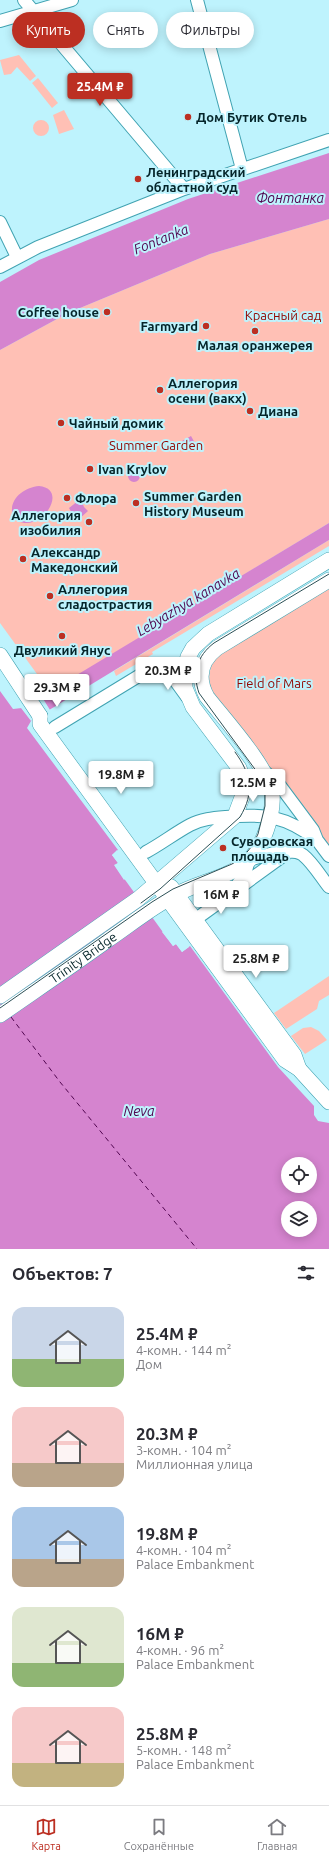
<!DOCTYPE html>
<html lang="ru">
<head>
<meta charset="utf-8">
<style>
  :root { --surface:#fff; --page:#f7f7f7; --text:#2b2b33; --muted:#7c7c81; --line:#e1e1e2; --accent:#bc2f22 }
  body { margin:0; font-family:Ubuntu,sans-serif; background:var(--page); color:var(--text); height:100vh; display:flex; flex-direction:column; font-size:15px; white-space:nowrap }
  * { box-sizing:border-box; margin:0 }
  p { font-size:13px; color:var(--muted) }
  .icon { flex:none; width:22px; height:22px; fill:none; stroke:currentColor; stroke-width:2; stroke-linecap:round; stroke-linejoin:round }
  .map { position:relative; height:1249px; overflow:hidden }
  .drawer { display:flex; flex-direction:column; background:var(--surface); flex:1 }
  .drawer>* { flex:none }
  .guide { position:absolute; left:12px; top:12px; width:305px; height:36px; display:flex; gap:8px }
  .buttons { position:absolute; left:281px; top:1157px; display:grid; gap:8px }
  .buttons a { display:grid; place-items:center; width:36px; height:36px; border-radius:50%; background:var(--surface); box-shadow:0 2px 10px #0003; font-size:20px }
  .price { position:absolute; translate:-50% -34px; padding:0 9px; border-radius:4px; background:#fff; color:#222; font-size:13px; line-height:26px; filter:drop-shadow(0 1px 2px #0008) }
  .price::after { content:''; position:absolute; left:50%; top:24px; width:12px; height:9px; margin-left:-6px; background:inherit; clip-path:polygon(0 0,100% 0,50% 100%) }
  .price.on { background:var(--accent); color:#fff }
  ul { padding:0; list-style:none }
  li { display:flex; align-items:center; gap:12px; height:100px; padding:0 12px }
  li span { display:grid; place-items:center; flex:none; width:112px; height:80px; border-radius:12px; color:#555 }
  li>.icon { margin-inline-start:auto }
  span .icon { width:48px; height:48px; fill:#fffc; stroke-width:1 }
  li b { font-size:17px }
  h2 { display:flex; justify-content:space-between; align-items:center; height:48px; padding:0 12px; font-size:17px }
  .chip { padding:0 14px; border-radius:18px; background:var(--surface); box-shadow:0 2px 10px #0003; font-size:14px; line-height:36px }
  .chip.on { background:var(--accent); color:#fff }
  .tab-bar { display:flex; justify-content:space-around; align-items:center; height:56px; border-top:1px solid var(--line); background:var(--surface); font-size:11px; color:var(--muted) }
  .tab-bar a { display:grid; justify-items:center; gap:2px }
  .tab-bar .on { color:var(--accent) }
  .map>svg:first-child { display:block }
  .green { fill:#ffc0b5 }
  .water { fill:#d584cf; fill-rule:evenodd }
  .pier { fill:#bef3fd }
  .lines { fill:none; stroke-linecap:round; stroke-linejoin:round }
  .ferry { stroke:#51054f; stroke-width:1; stroke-dasharray:5 4; stroke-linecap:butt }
  .minor-casing { stroke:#41a3b2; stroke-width:14 }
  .major-casing { stroke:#41a3b2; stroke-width:16 }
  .minor { stroke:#fff; stroke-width:12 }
  .major { stroke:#fff; stroke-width:15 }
  .tram { stroke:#2c5056; stroke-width:1 }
  .poi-dot { fill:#bc2f22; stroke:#bef3fd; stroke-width:1.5 }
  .labels { text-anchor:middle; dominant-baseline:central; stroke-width:4; stroke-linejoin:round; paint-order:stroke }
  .poi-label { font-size:13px; font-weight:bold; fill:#05252a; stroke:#bef3fd; text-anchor:start }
  .park-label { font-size:13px; fill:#920601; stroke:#bef3fd }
  .street-label { font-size:13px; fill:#05252a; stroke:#bef3fd }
  .water-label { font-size:14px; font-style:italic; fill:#51054f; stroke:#bef3fd }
</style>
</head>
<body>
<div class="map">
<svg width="329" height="1249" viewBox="0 0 329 1249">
  <rect width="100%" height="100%" fill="#bef3fd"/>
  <!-- green -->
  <path class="green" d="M19 55 36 76 30 81 17 67 11 74 4 75 0 60Z
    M38 78 58 103 52 108 32 83Z
    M64 110 74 129 59 134 53 115Z
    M33 128a8 8 0 1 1 16 0a8 8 0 1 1-16 0Z
    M329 219V523L50 692 0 623V350L68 313 210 254Z
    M329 540V546L152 652 153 654 116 676 114 671Z
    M329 587V845L212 691C207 679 209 668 216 656Z
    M329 976V995L319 1001 317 1009 286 1029 274 1013Z
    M311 1027 319 1031 327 1040 305 1054 291 1036 303 1028Z"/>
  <!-- water -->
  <path class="water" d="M329 153V219L210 254 68 313 0 350V282L39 260 188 199Z
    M191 436 196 445 187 450 182 441Z
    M128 476a6 6 0 1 1 12 0a6 6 0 1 1-12 0Z
    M39 486C70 489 41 533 18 521 15 519 12 515 12 511 11 497 26 487 39 486Z
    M78 501 82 502 84 507 88 511 78 520 75 519 69 508Z
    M329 523V540L31 721 27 728 118 850 112 855 118 863 115 866 173 946 176 944 182 952 190 946 278 1067 314 1106V1115L318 1121 329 1123V1249H0V691L13 709 22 708ZM288 1164H310V1186H288ZM288 1208H310V1230H288Z"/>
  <!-- pier -->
  <path class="pier" d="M42 697 50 710 31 721 21 708Z
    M117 850 119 852 114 855 119 862 117 866 126 878 124 880 114 865 118 863 112 855Z
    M163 931 173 944 177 942 183 949 187 946 189 947 182 952 176 944 173 946 162 932Z"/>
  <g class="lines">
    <!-- ferry -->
    <path class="ferry" d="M11 1017 60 1082 197 1249"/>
    <defs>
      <path id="minor" d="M24 0 184 189
        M197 0 242 169
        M0 21 72 0
        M0 222 17 257
        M0 267 38 247 184 189 329 140
        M55 727 155 666 166 668 187 697
        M264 771 278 783 313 830 317 840 329 856
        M146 852C161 844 175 833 190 825 201 819 214 818 226 817 264 813 286 816 317 840
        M232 892 245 874 249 860C262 856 291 846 303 855 313 863 321 877 329 887
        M196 919 287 853"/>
      <g id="major">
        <path d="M0 655 40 716"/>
        <path d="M40 716V724L285 1060 299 1069 329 1102"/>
        <path d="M171 887 294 1055 299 1069"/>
        <path d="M0 996 138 899 235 816 244 792 242 776 239 768 193 707 185 688V667L188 657 193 648 208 634 329 560"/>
        <path id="s1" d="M0 1015C36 990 73 965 109 939 131 924 153 906 177 894 199 882 228 878 248 861 263 848 274 814 272 794 269 768 225 720 207 697 197 679 200 661 217 648L329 580"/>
      </g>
    </defs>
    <!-- minor casing -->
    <use href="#minor" class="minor-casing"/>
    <!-- major casing -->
    <use href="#major" class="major-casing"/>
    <!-- minor -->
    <use href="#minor" class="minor"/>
    <!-- major -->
    <use href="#major" class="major"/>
    <!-- tram -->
    <path class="tram" d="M141 903 160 889 240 817C255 792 251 774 235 752
      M0 1008 152 902 173 889 232 864 243 857 252 846 258 834 265 806V787L257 772 199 693C192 673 197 656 214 643L329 574"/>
  </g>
  <!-- markers -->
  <g class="poi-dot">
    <circle cx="188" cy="117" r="4"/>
    <circle cx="138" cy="179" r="4"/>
    <circle cx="107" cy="312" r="4"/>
    <circle cx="206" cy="326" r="4"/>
    <circle cx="255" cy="331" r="4"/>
    <circle cx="160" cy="390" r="4"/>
    <circle cx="250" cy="411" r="4"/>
    <circle cx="61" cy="423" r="4"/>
    <circle cx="90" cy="469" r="4"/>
    <circle cx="67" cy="498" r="4"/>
    <circle cx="136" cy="503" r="4"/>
    <circle cx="89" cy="522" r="4"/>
    <circle cx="23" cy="559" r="4"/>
    <circle cx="50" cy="596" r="4"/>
    <circle cx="62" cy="636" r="4"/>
    <circle cx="223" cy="848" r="4"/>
  </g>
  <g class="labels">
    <!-- poi labels -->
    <g class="poi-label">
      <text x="196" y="117">Дом Бутик Отель</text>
      <text x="146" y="172">Ленинградский<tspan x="146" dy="15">областной суд</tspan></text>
      <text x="99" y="312" text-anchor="end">Coffee house</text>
      <text x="198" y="326" text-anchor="end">Farmyard</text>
      <text x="255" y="345" text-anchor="middle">Малая оранжерея</text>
      <text x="168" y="383">Аллегория<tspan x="168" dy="15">осени (вакх)</tspan></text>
      <text x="258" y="411">Диана</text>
      <text x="69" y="423">Чайный домик</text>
      <text x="98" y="469">Ivan Krylov</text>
      <text x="144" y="496">Summer Garden<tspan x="144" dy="15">History Museum</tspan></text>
      <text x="75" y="498">Флора</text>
      <text x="81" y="515" text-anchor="end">Аллегория<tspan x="81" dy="15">изобилия</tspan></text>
      <text x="31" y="552">Александр<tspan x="31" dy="15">Македонский</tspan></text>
      <text x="58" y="589">Аллегория<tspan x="58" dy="15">сладострастия</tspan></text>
      <text x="62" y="650" text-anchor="middle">Двуликий Янус</text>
      <text x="231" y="841">Суворовская<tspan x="231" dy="15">площадь</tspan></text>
    </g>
    <!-- park labels -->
    <g class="park-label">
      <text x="283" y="315">Красный сад</text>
      <text x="156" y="445">Summer Garden</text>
      <text x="274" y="683">Field of Mars</text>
    </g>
    <!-- street labels -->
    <g class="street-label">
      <text stroke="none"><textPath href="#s1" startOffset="101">Trinity Bridge</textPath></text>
    </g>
    <!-- water labels -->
    <g class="water-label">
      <text x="290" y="198">Фонтанка</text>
      <text transform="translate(161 239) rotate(-22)">Fontanka</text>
      <text transform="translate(188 602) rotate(-31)">Lebyazhya kanavka</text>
      <text x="139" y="1111">Neva</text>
    </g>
  </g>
</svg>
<div class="buttons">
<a><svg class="icon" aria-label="locate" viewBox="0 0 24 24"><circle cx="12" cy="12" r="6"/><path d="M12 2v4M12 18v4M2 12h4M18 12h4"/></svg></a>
<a><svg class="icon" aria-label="layers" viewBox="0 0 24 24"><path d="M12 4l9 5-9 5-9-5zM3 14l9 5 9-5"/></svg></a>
</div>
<b class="price on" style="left:100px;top:107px">25.4M ₽</b>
<b class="price" style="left:168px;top:691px">20.3M ₽</b>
<b class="price" style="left:57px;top:708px">29.3M ₽</b>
<b class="price" style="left:121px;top:795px">19.8M ₽</b>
<b class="price" style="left:253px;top:803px">12.5M ₽</b>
<b class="price" style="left:221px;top:915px">16M ₽</b>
<b class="price" style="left:256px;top:979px">25.8M ₽</b>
<div class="guide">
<a class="chip on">Купить</a>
<a class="chip">Снять</a>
<a class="chip">Фильтры</a>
</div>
</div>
<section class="drawer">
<h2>Объектов: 7<svg class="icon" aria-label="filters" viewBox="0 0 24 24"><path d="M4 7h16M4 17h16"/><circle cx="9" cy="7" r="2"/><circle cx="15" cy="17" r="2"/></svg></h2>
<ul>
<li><span style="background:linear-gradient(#c9d6e8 65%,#8fb573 0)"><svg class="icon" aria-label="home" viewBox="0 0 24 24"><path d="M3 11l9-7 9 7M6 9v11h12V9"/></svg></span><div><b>25.4M ₽</b><p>4-комн. · 144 m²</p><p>Дом</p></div></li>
<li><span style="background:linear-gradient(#f6c9c9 70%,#b9a48a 0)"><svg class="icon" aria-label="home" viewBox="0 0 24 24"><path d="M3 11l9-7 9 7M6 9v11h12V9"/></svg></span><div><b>20.3M ₽</b><p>3-комн. · 104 m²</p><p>Миллионная улица</p></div></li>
<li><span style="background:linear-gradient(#a9c7e8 65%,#b9a48a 0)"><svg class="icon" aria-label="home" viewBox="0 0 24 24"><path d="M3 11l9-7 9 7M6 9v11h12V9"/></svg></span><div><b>19.8M ₽</b><p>4-комн. · 104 m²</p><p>Palace Embankment</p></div></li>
<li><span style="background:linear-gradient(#dfe7d0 70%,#8fb573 0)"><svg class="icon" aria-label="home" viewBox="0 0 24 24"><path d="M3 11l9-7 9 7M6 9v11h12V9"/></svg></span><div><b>16M ₽</b><p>4-комн. · 96 m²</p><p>Palace Embankment</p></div></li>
<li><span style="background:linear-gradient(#f6c9c9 70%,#c2b280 0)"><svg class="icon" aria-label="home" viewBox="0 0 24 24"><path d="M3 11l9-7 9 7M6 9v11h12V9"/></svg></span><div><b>25.8M ₽</b><p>5-комн. · 148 m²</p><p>Palace Embankment</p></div></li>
</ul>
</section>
<nav class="tab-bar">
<a class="on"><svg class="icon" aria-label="map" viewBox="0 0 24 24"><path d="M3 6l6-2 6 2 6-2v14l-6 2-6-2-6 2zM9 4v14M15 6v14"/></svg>Карта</a>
<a><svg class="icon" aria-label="saved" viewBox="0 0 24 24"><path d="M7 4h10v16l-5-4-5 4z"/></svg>Сохранённые</a>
<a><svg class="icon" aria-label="home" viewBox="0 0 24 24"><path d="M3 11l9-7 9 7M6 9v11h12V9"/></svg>Главная</a>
</nav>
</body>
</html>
